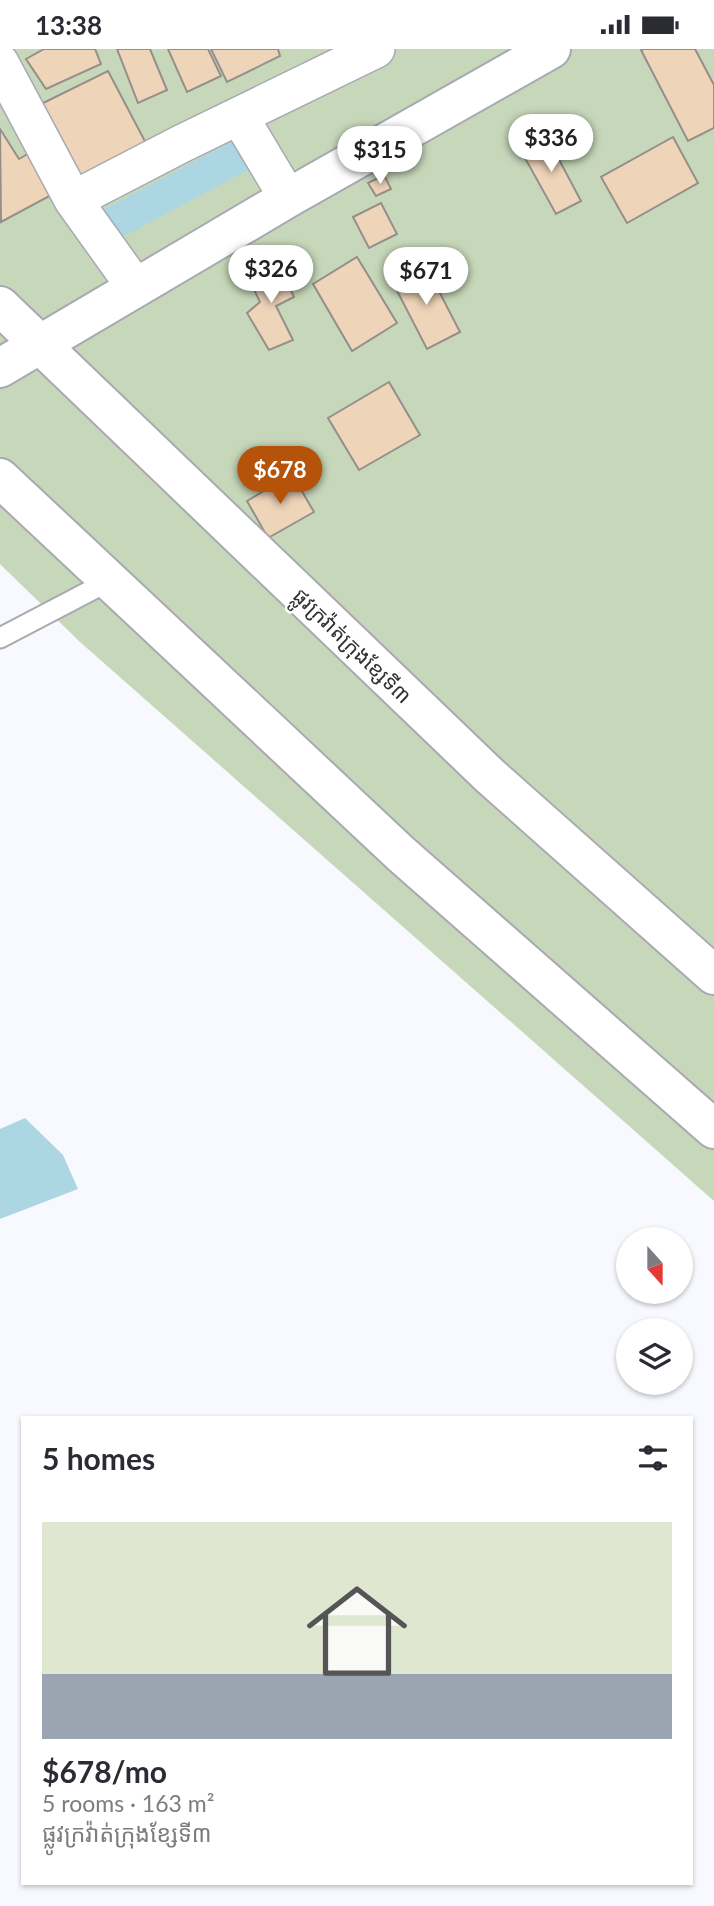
<!DOCTYPE html>
<html lang="en">
<head>
<meta charset="utf-8">
<style>
  :root { --surface:#fff; --page:#f7f7f7; --text:#2b2b33; --muted:#7c7c81; --accent:#b45309 }
  body { margin:0; font-family:Lato,"Noto Sans Khmer",sans-serif; background:var(--page); color:var(--text); height:100vh; display:flex; flex-direction:column; font-size:26px; white-space:nowrap }
  * { box-sizing:border-box; margin:0 }
  p { font-size:23px; color:var(--muted) }
  .icon { flex:none; width:38px; height:38px; fill:none; stroke:currentColor; stroke-width:2; stroke-linecap:round; stroke-linejoin:round }
  .map { position:relative; flex:1; overflow:hidden }
  .drawer { position:absolute; left:21px; top:1367px; width:672px; height:469px; display:flex; flex-direction:column; background:var(--surface); border-radius:0px; box-shadow:0 2px 5px #0004 }
  .drawer>* { flex:none }
  .needle { width:46px; rotate:159deg }
  .fabs { position:absolute; left:616px; top:1178px; display:grid; gap:14px }
  .fabs a { display:grid; place-items:center; width:77px; height:77px; border-radius:50%; background:var(--surface); box-shadow:0 2px 5px #0004; font-size:35px }
  .price { position:absolute; translate:-50% -60px; padding:0 16px; border-radius:24px; background:#fff; color:#222; font-size:23px; line-height:46px; filter:drop-shadow(0 2px 4px #0008) }
  .price::after { content:''; position:absolute; left:50%; top:42px; width:21px; height:16px; margin-left:-10px; background:inherit; clip-path:polygon(0 0,100% 0,50% 100%) }
  .price.on { background:var(--accent); color:#fff }
  ul { padding:0; list-style:none }
  li { display:grid; align-content:center; gap:14px; height:371px; padding:0 21px }
  li span { display:grid; place-items:center; height:217px; border-radius:0px; color:#555 }
  li>.icon { margin-inline-start:auto }
  span .icon { width:126px; height:126px; fill:#fffc; stroke-width:1 }
  li b { font-size:30px }
  h2 { display:flex; justify-content:space-between; align-items:center; height:84px; padding:0 21px; font-size:30px }
  .status { display:flex; justify-content:space-between; align-items:center; height:49px; padding:0 35px; background:var(--surface); direction:ltr }
  .status svg { height:19px; fill:currentColor }
  .map>svg:first-child { display:block }
  .green { fill:#c7d8ba }
  .water { fill:#acd6e2 }
  .lines { fill:none; stroke-linecap:round; stroke-linejoin:round }
  .canal { stroke:#acd6e2; stroke-width:33 }
  .building { fill:#eed4b9; stroke:#958f89; stroke-width:2 }
  .service-casing { stroke:#a8a9b1; stroke-width:23 }
  .minor-casing { stroke:#a8a9b1; stroke-width:40 }
  .primary-casing { stroke:#a8a9b1; stroke-width:42 }
  .service { stroke:#fff; stroke-width:19 }
  .minor { stroke:#fff; stroke-width:37 }
  .primary { stroke:#fff; stroke-width:38 }
  .labels { text-anchor:middle; dominant-baseline:central; stroke-width:5; stroke-linejoin:round; paint-order:stroke }
  .street-label { font-size:21px; fill:#303134; stroke:#fff }
</style>
</head>
<body>
<div class="status"><b>13:38</b><svg viewBox="0 0 49 12"><path d="M0 12V9h3v3zM5 12V6h3v6zM10 12V3h3v9zM15 12V0h3v12zM26 1h20v11H26zM47 4h2v5h-2z"/></svg></div>
<div class="map">
<svg width="714" height="1857" viewBox="0 0 714 1857">
  <rect width="100%" height="100%" fill="#f8f9fe"/>
  <!-- green -->
  <path class="green" d="M0 0H714V1152L80 593 0 515Z"/>
  <!-- water -->
  <path class="water" d="M25 1069 63 1106 78 1140 0 1170V1080Z"/>
  <g class="lines">
    <!-- canal -->
    <path class="canal" d="M112 175 243 105"/>
  </g>
  <!-- building -->
  <path class="building" d="M44 0H95L101 15 46 40 26 10Z
    M117 0H150L167 41 138 54Z
    M168 0H208L221 27 187 43Z
    M211 0H278L280 7 227 33Z
    M644 0H695L714 36V79L688 92 641 1Z
    M108 22 148 98 76 133 33 59Z
    M0 80 19 110 31 103 57 143 1 173Z
    M546 86 581 152 556 165 520 100Z
    M673 88 698 134 627 174 601 128Z
    M384 126 391 140 376 147 368 134Z
    M381 154 397 185 369 199 353 168Z
    M357 208 397 274 352 302 313 235Z
    M277 212 294 248 276 257 293 291 269 301 247 264 260 253 248 228Z
    M426 217 460 283 427 300 393 234Z
    M389 333 420 386 359 421 328 369Z
    M292 425 314 463 268 489 247 452Z"/>
  <g class="lines">
    <defs>
      <path id="service" d="M0 589 109 532"/>
      <path id="minor" d="M0 14 73 151 136 239
        M239 67 288 149
        M73 151 181 95 376 0"/>
      <path id="primary" d="M0 257 490 727 714 926
        M0 319 288 149 551 0
        M0 429 401 805 714 1080"/>
    </defs>
    <!-- service casing -->
    <use href="#service" class="service-casing"/>
    <!-- minor casing -->
    <use href="#minor" class="minor-casing"/>
    <!-- primary casing -->
    <use href="#primary" class="primary-casing"/>
    <!-- service -->
    <use href="#service" class="service"/>
    <!-- minor -->
    <use href="#minor" class="minor"/>
    <!-- primary -->
    <use href="#primary" class="primary"/>
  </g>
  <g class="labels">
    <!-- street labels -->
    <g class="street-label">
      <text transform="translate(353 596) rotate(44)">ផ្លូវក្រវ៉ាត់ក្រុងខ្សែទី៣</text>
    </g>
  </g>
</svg>
<div class="fabs">
<a><svg class="needle" viewBox="-14 -14 28 28"><path d="M0-13l5 13h-10z" fill="#e53935"/><path d="M0 13l5-13h-10z" fill="#7c7c81"/></svg></a>
<a><svg class="icon" aria-label="layers" viewBox="0 0 24 24"><path d="M12 4l9 5-9 5-9-5zM3 14l9 5 9-5"/></svg></a>
</div>
<b class="price" style="left:551px;top:125px">$336</b>
<b class="price" style="left:380px;top:137px">$315</b>
<b class="price" style="left:271px;top:256px">$326</b>
<b class="price" style="left:426px;top:258px">$671</b>
<b class="price on" style="left:280px;top:457px">$678</b>
<section class="drawer">
<h2>5 homes<svg class="icon" aria-label="filters" viewBox="0 0 24 24"><path d="M4 7h16M4 17h16"/><circle cx="9" cy="7" r="2"/><circle cx="15" cy="17" r="2"/></svg></h2>
<ul>
<li><span style="background:linear-gradient(#dfe7d0 70%,#9aa5b1 0)"><svg class="icon" aria-label="home" viewBox="0 0 24 24"><path d="M3 11l9-7 9 7M6 9v11h12V9"/></svg></span><div><b>$678/mo</b><p>5 rooms · 163 m²</p><p>ផ្លូវក្រវ៉ាត់ក្រុងខ្សែទី៣</p></div></li>
</ul>
</section>
</div>
</body>
</html>
